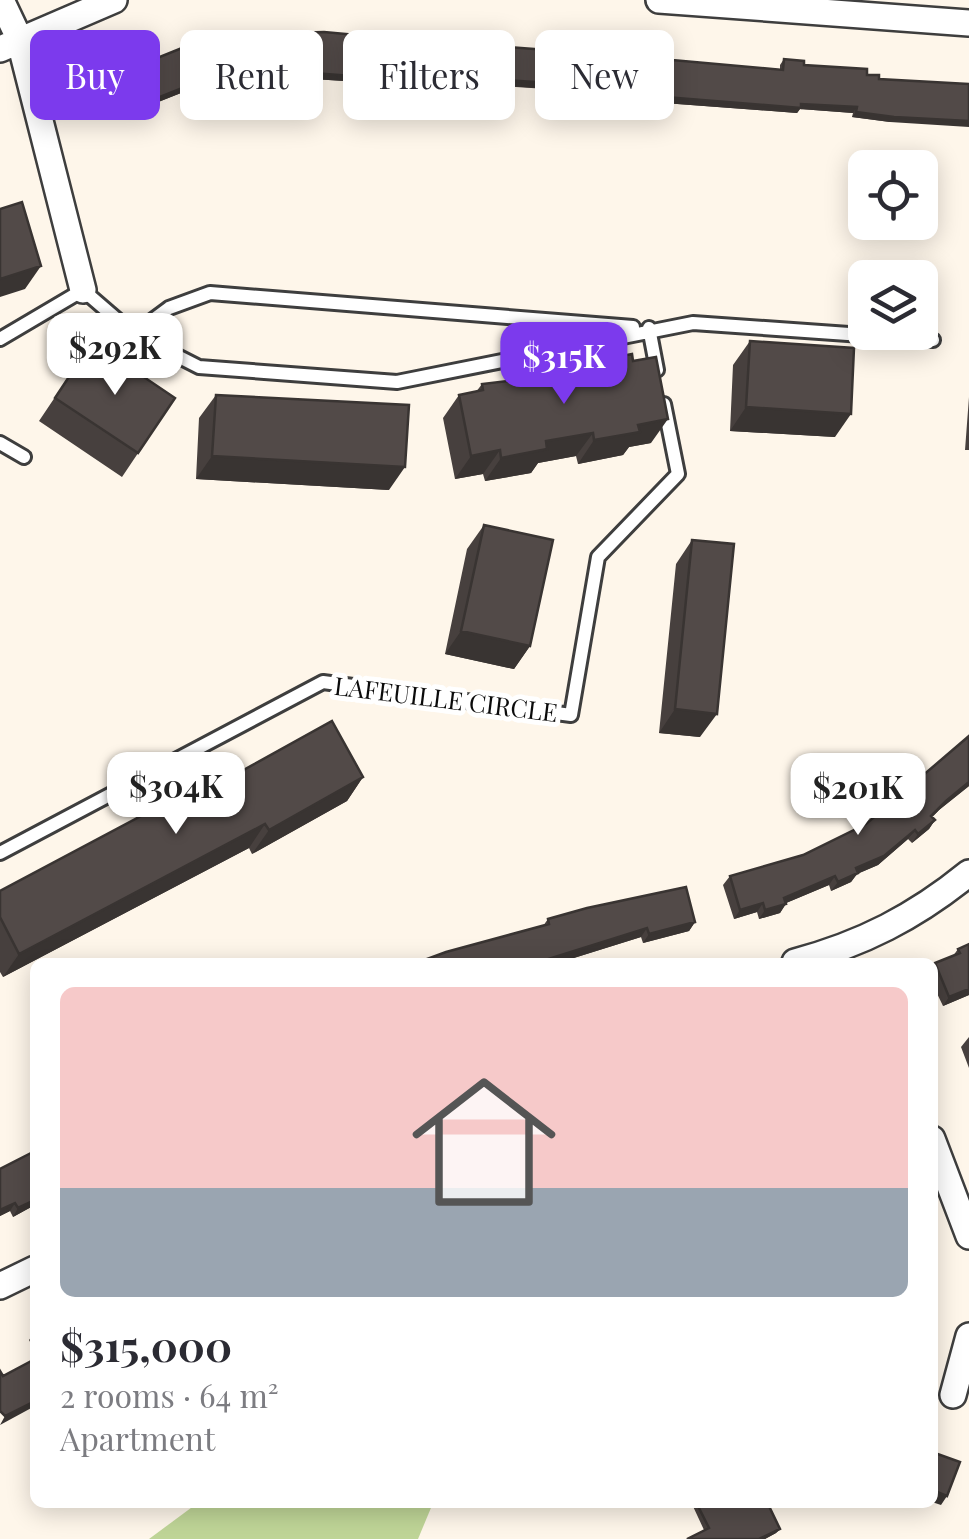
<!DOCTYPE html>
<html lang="en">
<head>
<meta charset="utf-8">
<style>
  :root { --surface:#fff; --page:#f2f2f3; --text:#2b2b33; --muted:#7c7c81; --accent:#7c3aed }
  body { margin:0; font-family:"Playfair Display",serif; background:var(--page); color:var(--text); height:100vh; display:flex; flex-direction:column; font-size:38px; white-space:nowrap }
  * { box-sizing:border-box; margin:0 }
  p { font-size:32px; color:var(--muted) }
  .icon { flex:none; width:55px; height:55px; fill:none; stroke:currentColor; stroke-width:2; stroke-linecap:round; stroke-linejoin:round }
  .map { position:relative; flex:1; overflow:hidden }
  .drawer { position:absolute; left:30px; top:958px; width:908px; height:550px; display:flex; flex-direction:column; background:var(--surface); border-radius:15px; box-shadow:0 5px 25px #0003 }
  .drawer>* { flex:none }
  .guide { position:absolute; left:30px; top:30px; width:910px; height:90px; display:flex; gap:20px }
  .controls { position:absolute; left:848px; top:150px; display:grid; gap:20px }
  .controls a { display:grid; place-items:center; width:90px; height:90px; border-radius:15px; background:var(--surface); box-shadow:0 5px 25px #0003; font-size:50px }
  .price { position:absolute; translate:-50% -85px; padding:0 22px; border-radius:20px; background:#fff; color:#222; font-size:32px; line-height:65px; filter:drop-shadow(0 2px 5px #0008) }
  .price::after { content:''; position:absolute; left:50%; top:60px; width:30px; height:22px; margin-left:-15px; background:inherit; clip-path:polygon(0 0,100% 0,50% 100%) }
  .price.current { background:var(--accent); color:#fff }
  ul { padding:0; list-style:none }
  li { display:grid; align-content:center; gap:20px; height:530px; padding:0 30px }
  li span { display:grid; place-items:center; height:310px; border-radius:15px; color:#555 }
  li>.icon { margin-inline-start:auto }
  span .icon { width:180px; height:180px; fill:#fffc; stroke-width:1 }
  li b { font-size:42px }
  .pill { padding:0 35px; border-radius:15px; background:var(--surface); box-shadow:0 5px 25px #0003; font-size:35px; line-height:90px }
  .pill.current { background:var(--accent); color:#fff }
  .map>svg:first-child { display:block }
  .forest { fill:#bfd597 }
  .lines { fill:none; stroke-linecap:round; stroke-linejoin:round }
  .service-casing { stroke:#3e3e3e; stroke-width:18 }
  .minor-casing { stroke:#3e3e3e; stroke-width:30 }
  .service { stroke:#fff; stroke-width:12 }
  .minor { stroke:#fff; stroke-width:25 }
  .wall { fill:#47403e }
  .shaded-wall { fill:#393432 }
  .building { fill:#524a48; stroke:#393432; stroke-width:2.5 }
  .labels { text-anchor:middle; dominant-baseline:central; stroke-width:10; stroke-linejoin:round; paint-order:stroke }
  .street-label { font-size:25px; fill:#0b0b0b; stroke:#fff }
</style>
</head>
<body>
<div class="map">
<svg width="969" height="1539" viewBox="0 0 969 1539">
  <rect width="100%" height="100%" fill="#fef6ea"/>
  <!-- forest -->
  <path class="forest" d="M199 1502H433V1503L418 1539H149Z"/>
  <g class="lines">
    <defs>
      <path id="service" d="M649 328 657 370
        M134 334 169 308 210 293 633 327
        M0 339 83 290 134 334 199 367 397 382 693 323 933 340
        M0 443 24 457
        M0 853 323 682 571 715 598 557 678 474 664 404"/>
      <path id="minor" d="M1 0 19 38 83 290
        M659 0 969 23
        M0 49 114 0
        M795 962C862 944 915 917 969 873
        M932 1139 969 1236
        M0 1286 35 1269
        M953 1395 969 1336"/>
    </defs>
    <!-- service casing -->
    <use href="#service" class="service-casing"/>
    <!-- minor casing -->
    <use href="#minor" class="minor-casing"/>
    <!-- service -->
    <use href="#service" class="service"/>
    <!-- minor -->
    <use href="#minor" class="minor"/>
  </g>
  <!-- wall -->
  <path class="wall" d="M412 35 598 59 780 69V65L784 59 804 65 867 75 879 79 890 122 852 117 853 113 800 109 797 113 624 100V94L365 77 361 82 296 78 238 80 214 87 212 99 189 104 186 91 113 120 97 79 101 73 130 69 408 40Z
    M750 341 835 437 730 431 733 365Z
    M92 342 175 398 122 477 39 421Z
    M581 364 651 443 629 447 623 455 578 464 576 456 538 463 531 473 485 481 483 474 455 479 443 418 459 395 476 392 482 384 575 373Z
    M216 395 389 490 196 479 199 418Z
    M969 397V450H965Z
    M484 525 530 646 514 669 445 654 467 549Z
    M692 540 700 737 659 733 676 564Z
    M969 736V786L939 810 932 817 935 820 929 829 912 843 908 839 878 865 857 874 851 882 831 891 829 885 786 903 780 913 759 919 757 912 734 919 723 885 730 876 803 855 866 824Z
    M363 777 347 801 252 854 249 848 3 977 0 972V891L211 788Z
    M548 919 695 922 689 931 643 943 641 937 561 962H419L543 926Z
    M969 944V995L943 1006 932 983V967L935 963 953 956 958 949Z
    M969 1037V1068L961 1047Z
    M0 1169 35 1200 33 1206 13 1217 10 1211 0 1216Z
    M35 1332V1351L29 1340Z
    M691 1502H767L780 1529 776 1533 765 1539H687L704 1530Z"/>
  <!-- shaded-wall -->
  <path class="shaded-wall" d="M365 71 628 88 624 94 362 76Z
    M300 72 365 77 361 82 296 78 238 80 210 88 214 82 242 75Z
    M190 85 186 91 113 120 117 114Z
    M216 93 212 99 189 104 193 99Z
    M628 94 857 107 853 113 800 109 797 113 624 100Z
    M856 112 969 121V127L890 122 852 117Z
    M41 266 25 289 0 297V279Z
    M746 407 851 414 835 437 730 431Z
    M668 419 651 443 629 447 623 455 578 464 594 440 638 425Z
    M593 433 576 456 538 463 531 473 485 481 501 458 546 441Z
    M500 450 483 474 455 479 471 456Z
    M212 456 405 467 389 490 196 479Z
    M461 631 530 646 514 669 445 654Z
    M675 709 717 714 700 737 659 733Z
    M363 777 347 801 252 854 269 830Z
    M969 782V786L939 810 925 825 946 801Z
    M935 820 929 829 912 843 918 834Z
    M265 824 249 848 3 977 19 954Z
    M915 830 908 839 878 865 857 874 851 882 831 891 838 882 856 868Z
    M835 876 829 885 779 906 786 904 780 913 759 919 765 910 784 898Z
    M763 903 757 912 734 919 740 910Z
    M695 922 689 931 643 943 649 934Z
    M647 928 641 937 561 962H539Z
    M969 989V995L943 1006 949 997Z
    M35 1200 33 1206 13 1217 18 1208Z
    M15 1203 10 1211 0 1216V1210Z
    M35 1401V1406L0 1425 5 1416Z
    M932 1490 947 1496 941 1505 932 1502Z
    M780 1529 776 1533 765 1539H759Z"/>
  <!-- building -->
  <path class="building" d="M324 32 411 40 412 35 494 40V46L599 54 598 59 672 60 783 70 784 59 804 61V65L867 69V75H879V79L969 84V121L894 117 856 112 857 107 801 104V108L628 94V88L365 71V77L300 72 242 75 214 82 216 93 193 99 190 85 117 114 101 73 127 63 130 69 182 48 233 35Z
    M22 202 41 266 0 279V209Z
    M750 341 854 348 851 414 746 407Z
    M92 342 175 398 138 453 55 398Z
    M632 354 633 361 656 357 668 419 638 425 640 432 594 440 593 433 546 441 547 449 501 458 500 450 471 456 459 395 483 390 482 384 582 372 581 364Z
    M216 395 409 405 405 467 212 456Z
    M484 525 553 540 530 646 461 631Z
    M692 540 734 544 717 714 675 709Z
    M332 721 363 777 269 830 265 824 19 954 0 917V891L207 781 211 788Z
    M969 736V782L946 801 931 816 935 820 918 834 915 830 884 856 856 868 858 873 838 882 835 876 784 898 786 904 765 910 763 903 740 910 730 876 803 855 866 824Z
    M686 887 695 922 649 934 647 928 539 962H419L446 952 549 924 548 919 587 908Z
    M969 944V989L949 997 935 963 960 953 958 949Z
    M35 1151V1200L18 1208 15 1203 0 1210V1169Z
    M35 1359V1401L5 1416 0 1411V1371L3 1376Z
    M932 1452 960 1462 947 1496 932 1490Z
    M696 1502H767L780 1529 759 1539H687L709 1528Z"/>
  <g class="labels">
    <!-- street labels -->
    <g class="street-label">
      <text transform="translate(446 698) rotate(7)">LAFEUILLE CIRCLE</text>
    </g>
  </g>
</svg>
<div class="controls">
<a><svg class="icon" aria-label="locate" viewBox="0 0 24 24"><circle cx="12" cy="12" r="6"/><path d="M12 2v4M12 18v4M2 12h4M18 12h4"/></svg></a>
<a><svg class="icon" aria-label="layers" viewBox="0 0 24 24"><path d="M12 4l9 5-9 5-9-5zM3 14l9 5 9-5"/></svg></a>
</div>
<b class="price" style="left:115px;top:398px">$292K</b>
<b class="price current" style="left:564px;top:407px">$315K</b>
<b class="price" style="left:176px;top:837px">$304K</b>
<b class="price" style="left:858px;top:838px">$201K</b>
<div class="guide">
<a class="pill current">Buy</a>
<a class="pill">Rent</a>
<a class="pill">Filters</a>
<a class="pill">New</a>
</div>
<section class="drawer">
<ul>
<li><span style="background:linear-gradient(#f6c9c9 65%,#9aa5b1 0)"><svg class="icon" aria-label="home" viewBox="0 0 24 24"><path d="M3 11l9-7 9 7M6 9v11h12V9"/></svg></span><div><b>$315,000</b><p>2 rooms · 64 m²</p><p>Apartment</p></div></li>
</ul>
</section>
</div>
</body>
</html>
